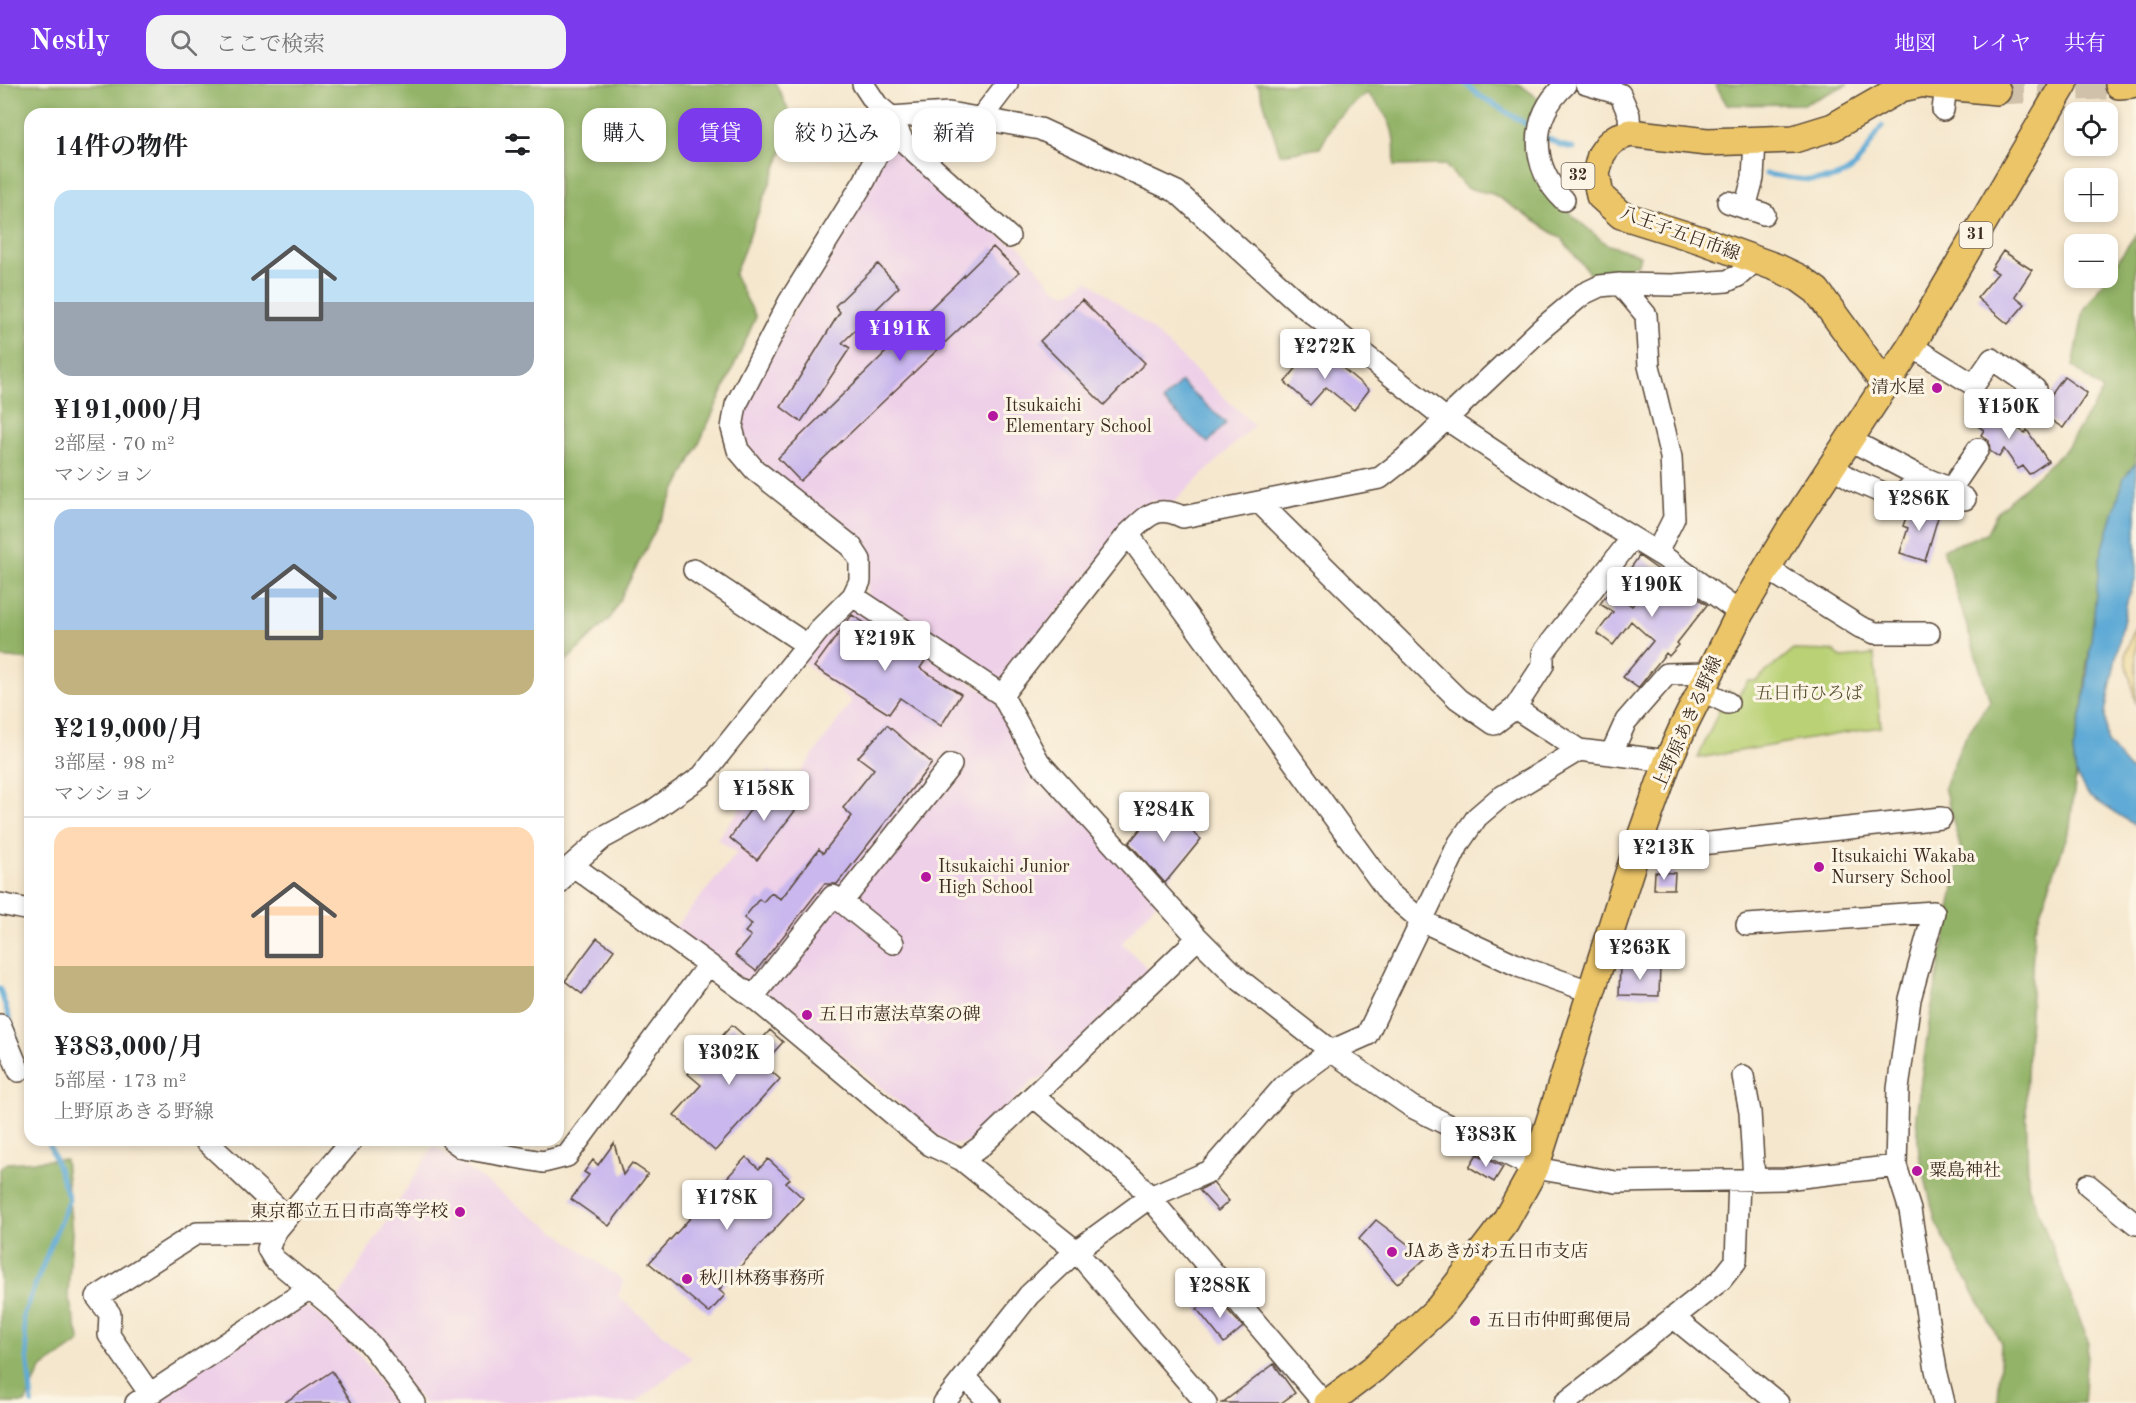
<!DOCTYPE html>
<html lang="ja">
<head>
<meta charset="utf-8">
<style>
  :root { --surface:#fff; --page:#f2f2f2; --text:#202124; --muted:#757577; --line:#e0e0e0; --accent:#7c3aed }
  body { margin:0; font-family:"Old Standard TT","Noto Serif JP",serif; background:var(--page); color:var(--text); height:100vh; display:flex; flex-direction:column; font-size:22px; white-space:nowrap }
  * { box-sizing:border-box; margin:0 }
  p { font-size:20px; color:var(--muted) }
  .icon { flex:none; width:33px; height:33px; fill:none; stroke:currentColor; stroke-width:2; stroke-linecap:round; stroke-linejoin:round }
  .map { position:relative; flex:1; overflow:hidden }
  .sheet { position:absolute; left:24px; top:24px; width:540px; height:1038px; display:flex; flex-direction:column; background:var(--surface); border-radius:18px; box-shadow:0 3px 9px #0003 }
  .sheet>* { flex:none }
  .guide { position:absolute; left:582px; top:24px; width:570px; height:54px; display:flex; gap:12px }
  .buttons { position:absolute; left:2064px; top:18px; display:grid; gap:12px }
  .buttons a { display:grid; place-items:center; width:54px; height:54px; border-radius:12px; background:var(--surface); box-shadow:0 3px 9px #0003; font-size:30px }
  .price { position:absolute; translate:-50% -51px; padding:0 14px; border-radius:6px; background:#fff; color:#222; font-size:20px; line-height:39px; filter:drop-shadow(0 2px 3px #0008) }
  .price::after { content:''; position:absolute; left:50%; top:36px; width:18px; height:14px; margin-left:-9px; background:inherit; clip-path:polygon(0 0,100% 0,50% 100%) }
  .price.on { background:var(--accent); color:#fff }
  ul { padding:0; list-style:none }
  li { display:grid; align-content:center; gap:12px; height:318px; padding:0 30px }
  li+li { border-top:2px solid var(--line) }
  li span { display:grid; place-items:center; height:186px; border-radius:18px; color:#555 }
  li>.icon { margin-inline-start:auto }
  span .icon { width:108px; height:108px; fill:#fffc; stroke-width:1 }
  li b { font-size:26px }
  h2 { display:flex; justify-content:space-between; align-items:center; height:72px; padding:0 30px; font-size:26px }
  .tag { padding:0 21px; border-radius:18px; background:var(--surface); box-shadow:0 3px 9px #0003; font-size:21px; line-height:54px }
  .tag.on { background:var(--accent); color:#fff }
  header { display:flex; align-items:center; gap:36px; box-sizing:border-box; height:84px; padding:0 30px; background:var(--accent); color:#fff }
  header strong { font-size:28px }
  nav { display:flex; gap:33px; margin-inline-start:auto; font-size:21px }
  .search { width:420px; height:54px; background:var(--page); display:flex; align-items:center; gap:15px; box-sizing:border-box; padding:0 21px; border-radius:18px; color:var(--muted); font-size:22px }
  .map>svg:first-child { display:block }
  .built { fill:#eed0e8 }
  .green { fill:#bad176; stroke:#7a7e4a; stroke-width:1.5 }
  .forest { fill:#93b367; stroke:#676e42; stroke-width:1.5 }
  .sand { fill:#eeda9e; stroke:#94825e; stroke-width:1.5 }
  .water { fill:#5eaad6; stroke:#4c6a7a; stroke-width:1.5 }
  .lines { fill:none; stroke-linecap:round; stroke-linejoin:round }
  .stream { stroke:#5eaad6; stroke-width:5 }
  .building { fill:#c9b7ed }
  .major-tunnel { stroke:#d0c1aa; stroke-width:27; stroke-dasharray:27 14; stroke-linecap:butt }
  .minor-casing { stroke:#574638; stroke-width:24 }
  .major-casing { stroke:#574638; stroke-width:30 }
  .minor { stroke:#fff; stroke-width:21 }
  .major { stroke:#ecc569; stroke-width:27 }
  .poi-dot { fill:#b5179e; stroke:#fcf5e5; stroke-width:2 }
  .labels { text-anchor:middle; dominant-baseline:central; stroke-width:6; stroke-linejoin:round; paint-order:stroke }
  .shield { fill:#fcf5e5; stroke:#75675a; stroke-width:1.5 }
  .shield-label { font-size:16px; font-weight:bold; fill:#3b2a1e }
  .street-label { font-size:18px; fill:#3b2a1e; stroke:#fcf5e5 }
  .poi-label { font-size:18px; fill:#3b2a1e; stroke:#fcf5e5; text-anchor:start }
  .park-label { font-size:18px; fill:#5b5434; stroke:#fcf5e5 }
</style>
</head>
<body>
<header>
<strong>Nestly</strong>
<div class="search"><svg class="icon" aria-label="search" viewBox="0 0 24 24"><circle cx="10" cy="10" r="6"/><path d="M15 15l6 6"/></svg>ここで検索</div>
<nav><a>地図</a><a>レイヤ</a><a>共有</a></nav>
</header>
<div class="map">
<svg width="2136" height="1319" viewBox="0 0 2136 1319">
  <rect width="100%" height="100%" fill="#fcf5e5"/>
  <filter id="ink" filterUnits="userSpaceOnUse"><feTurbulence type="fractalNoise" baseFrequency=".0167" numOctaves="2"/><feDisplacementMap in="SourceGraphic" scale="12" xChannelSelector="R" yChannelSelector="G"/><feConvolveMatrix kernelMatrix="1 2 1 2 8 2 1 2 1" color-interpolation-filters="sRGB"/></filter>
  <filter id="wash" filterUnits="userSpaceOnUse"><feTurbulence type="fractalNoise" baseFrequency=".008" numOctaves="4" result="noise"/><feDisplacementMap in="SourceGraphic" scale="24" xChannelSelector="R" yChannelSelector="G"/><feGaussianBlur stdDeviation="1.35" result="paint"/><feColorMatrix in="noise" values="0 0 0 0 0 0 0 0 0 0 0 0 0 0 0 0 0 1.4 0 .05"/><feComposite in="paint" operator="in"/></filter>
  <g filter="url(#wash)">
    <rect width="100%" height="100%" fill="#f5e7cd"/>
    <!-- built -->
    <path class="built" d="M898 61 1008 158 1019 161 1054 204 1063 208H1070L1088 196 1149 243 1254 341 1173 419 1151 416 997 600 867 513 868 491 755 372 742 351 741 323 885 67Z
      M852 520 999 617 1157 818 1122 859 1150 887 1041 995 1033 997 972 1058 949 1061 829 959 673 846 737 769 717 755 769 686 791 702 852 617 802 577Z
      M434 1061 623 1196 618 1213 692 1274 635 1319H424L336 1218Z
      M299 1218 321 1233 359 1270 394 1319H146Z"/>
    <!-- green -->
    <path class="green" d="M1793 566 1834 567 1842 574 1874 571 1881 643 1698 674 1728 606 1737 613 1748 597H1755Z"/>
    <!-- forest -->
    <path class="forest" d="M0 0H776L794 38 734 191 756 233 698 362 611 533 558 585V30H30V576L0 573Z
      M1256 0H1519L1542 17 1527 60 1544 99 1573 132 1606 160 1640 171 1638 180 1595 196 1561 154 1493 110 1466 104 1445 81 1394 82C1397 49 1391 32 1367 9L1336 35 1320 64 1280 70 1259 3Z
      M1715 0H1848L1805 20 1727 21Z
      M2136 150V379L2124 393 2086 585 2084 619 2073 667 2076 691 2070 743 2034 846 2026 1012 2028 1101 2088 1257 2083 1319H1998L2001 1259 1936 1139 1919 1070 1916 1031 1930 933 1961 766 1944 703 1964 655 1990 617 1943 465 1986 450 1997 428 2066 365 2103 307 2073 282 2084 226Z
      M65 1075 72 1149 68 1211 80 1258 41 1285 25 1319H0V1084L8 1079Z"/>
    <!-- sand -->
    <path class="sand" d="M2136 541V621L2125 571Z"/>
    <!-- water -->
    <path class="water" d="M1181 298 1226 339 1208 359 1163 317Z
      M2136 379V493L2127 518 2105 629 2107 659 2136 693V742L2089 712 2076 691 2073 667 2084 619 2100 474 2124 393Z"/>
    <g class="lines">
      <!-- stream -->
      <path class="stream" d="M1466 0 1477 10 1534 45
        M1544 52 1560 61 1573 64
        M1766 90C1793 94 1830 104 1853 84 1864 74 1873 55 1882 42
        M0 905 16 955
        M32 1319 23 1232 69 1115 48 1056"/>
    </g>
    <g id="blocks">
      <!-- building -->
      <path class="building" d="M993 163 1019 188 800 397 778 374Z
        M2003 167 2032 186 2015 212 2025 220 2008 240 1977 214 1998 189 1991 185Z
        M878 180 899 203 842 259 850 264 801 338 781 323 840 228 835 222Z
        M1082 216 1145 279 1104 321 1040 257Z
        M1315 261 1369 306 1354 326 1326 303 1310 321 1285 298Z
        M2064 293 2087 309 2063 344 2039 328Z
        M1981 320 2025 349 2027 346 2048 377 2029 390 2023 382 2018 385 2004 365 1999 373 1990 367 1989 357 1981 351 1984 346 1970 337Z
        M1915 420 1939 430 1925 477 1900 469 1908 444 1903 442 1908 428Z
        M1639 472 1707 521 1677 559 1679 561 1669 572 1666 569 1638 604 1623 593 1653 557 1631 537 1613 561 1597 549 1613 528 1600 520 1610 506 1632 522 1649 498 1630 485Z
        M852 531 925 577 920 584 961 610 941 642 900 614 889 630 814 583Z
        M887 641 932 679 837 800H824L756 887 735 871 751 852 745 848 752 840 744 834 759 815 763 818 771 809 781 815 819 765 823 769 852 732 843 724 874 685 858 673Z
        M768 701 798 723 757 776 730 754Z
        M1160 721 1201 755 1165 799 1129 759Z
        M1655 788 1675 789 1674 805H1654Z
        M597 854 614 866 582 910 565 897Z
        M1620 882H1660L1659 912 1619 911Z
        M732 941 756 962 770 946 783 958 763 980 780 995 715 1067 674 1031 701 1001 688 990Z
        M614 1059 623 1091 632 1079 648 1090 609 1142 571 1115 589 1091 584 1088 593 1076 598 1081Z
        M1477 1070 1503 1083 1494 1098 1469 1083Z
        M746 1073 759 1085 768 1075 790 1095 786 1099 803 1114 719 1206 725 1211 709 1229 649 1179Z
        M1213 1099 1229 1117 1218 1127 1199 1106Z
        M1376 1136 1426 1174 1397 1200 1359 1155Z
        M1214 1211 1243 1243 1224 1259 1197 1225Z
        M1274 1280 1295 1309 1281 1319H1222Z
        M332 1287 352 1319H284Z"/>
    </g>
  </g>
  <g filter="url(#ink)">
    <use href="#blocks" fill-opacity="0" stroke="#574638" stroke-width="1.5"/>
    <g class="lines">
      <!-- major-tunnel -->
      <path class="major-tunnel" d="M1997 7 2119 1"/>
      <defs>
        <path id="minor" d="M863 0 877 21 891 33 949 29 1040 45 1177 108 1299 219 1446 335 1536 395 1664 473 1740 529
          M1586 0 1620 10 1629 31 1630 49
          M1943 26 1946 2
          M891 33 903 57 1009 153
          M981 34 1007 0
          M1564 116C1530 83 1529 34 1565 1
          M1728 118 1764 130
          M1745 124 1753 94 1755 57
          M1620 200 1646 231 1649 282 1671 373 1674 434 1657 468
          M1911 262 1974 301 1992 275 2035 305 2019 328
          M1850 356 1917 391 1951 405 1965 415
          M1831 382 1853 396 1897 415 1909 404 1948 420
          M1951 405 1978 365
          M1259 418 1458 615 1494 640 1515 624 1579 666
          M1128 450 1389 809 1422 837 1521 883 1592 908
          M1766 484 1860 543 1875 549H1929
          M694 486 807 561
          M853 512 1002 611 1039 678 1198 854 1240 896 1331 967 1412 1023 1535 1084 1616 1098 1785 1095 1896 1082
          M1701 606 1728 619
          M1002 611 1128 450C1148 432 1155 420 1183 433L1380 394 1403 376 1540 246 1583 210 1600 202 1620 200 1672 201 1727 197 1738 192 1755 177
          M1515 624 1543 581V569L1632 454
          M1612 668 1626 637 1667 590 1709 589
          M1636 767 1941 734
          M572 781 753 913 930 1061 962 1076 1076 1167 1206 1319
          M558 800 572 781 603 754 651 728 702 692 819 546 853 512 860 497V476L851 462 755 386 738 366 732 344 736 321 789 218 865 96 886 50 891 33
          M842 818 893 859
          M0 820 30 826
          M1747 841 1934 828 1910 915 1898 1005 1896 1082 1910 1126 1936 1286 1944 1319
          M753 913 833 812 842 818 951 681
          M0 941 19 987
          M1743 992 1750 1028 1754 1095
          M1033 1012 1134 1095 1324 1319
          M205 1056 287 1133
          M352 1056 275 1148 268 1165 274 1175 328 1219 370 1260 415 1319
          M452 1056 463 1064 543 1078 567 1072 708 881
          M962 1076 980 1063 1198 854
          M2088 1101 2136 1140
          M1673 1233 1778 1319
          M966 1294 990 1319
          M150 1310 109 1251 110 1230 97 1213 197 1149 275 1148
          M136 1319 310 1204
          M944 1319 1029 1211 1076 1167 1150 1113 1210 1087 1284 1002 1331 967 1367 951 1459 759 1477 733 1498 715 1579 666 1668 677
          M1565 1319 1721 1196 1736 1177 1739 1096"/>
        <path id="major" d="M1926 0 1997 7
          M2119 1 2131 0
          M1886 302 1817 207 1799 194 1778 184 1701 156 1621 131 1600 112 1596 90 1601 71 1608 61 1616 54 1630 49 1707 58 1794 55 1833 43 1901 4 1919 0
          M1328 1319 1373 1285 1439 1224 1505 1138 1535 1084 1636 767 1668 677 1685 639 1740 529 1789 447 1911 262 2064 0"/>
      </defs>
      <!-- minor casing -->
      <use href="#minor" class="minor-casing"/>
      <!-- major casing -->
      <use href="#major" class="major-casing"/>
      <!-- minor -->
      <use href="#minor" class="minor"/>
      <!-- major -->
      <use href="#major" class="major"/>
    </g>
  </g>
  <!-- markers -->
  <g class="poi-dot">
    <circle cx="1937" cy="304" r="6"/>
    <circle cx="993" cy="332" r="6"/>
    <circle cx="1819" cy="783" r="6"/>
    <circle cx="926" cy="793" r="6"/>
    <circle cx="807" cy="931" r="6"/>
    <circle cx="1917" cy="1087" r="6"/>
    <circle cx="460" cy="1128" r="6"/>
    <circle cx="1392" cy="1168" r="6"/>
    <circle cx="687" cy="1195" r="6"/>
    <circle cx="1475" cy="1237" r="6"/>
  </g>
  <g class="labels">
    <!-- shield labels -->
    <g class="shield">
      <rect x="1561.5" y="79" width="33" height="26" rx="4.5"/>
      <rect x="1959.5" y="138" width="33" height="26" rx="4.5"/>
    </g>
    <g class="shield-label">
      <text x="1578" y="92">32</text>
      <text x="1976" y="151">31</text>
    </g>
    <!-- street labels -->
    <g class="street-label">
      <text transform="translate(1680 150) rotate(20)">八王子五日市線</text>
      <text transform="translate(1688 639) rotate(-66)">上野原あきる野線</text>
    </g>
    <!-- poi labels -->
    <g class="poi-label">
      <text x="1925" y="304" text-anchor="end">清水屋</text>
      <text x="1005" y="322">Itsukaichi<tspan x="1005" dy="21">Elementary School</tspan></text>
      <text x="1831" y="773">Itsukaichi Wakaba<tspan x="1831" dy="21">Nursery School</tspan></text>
      <text x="938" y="783">Itsukaichi Junior<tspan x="938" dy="21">High School</tspan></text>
      <text x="819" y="931">五日市憲法草案の碑</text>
      <text x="1929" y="1087">粟島神社</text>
      <text x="448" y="1128" text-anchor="end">東京都立五日市高等学校</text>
      <text x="1404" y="1168">JAあきがわ五日市支店</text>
      <text x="699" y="1195">秋川林務事務所</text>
      <text x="1487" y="1237">五日市仲町郵便局</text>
    </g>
    <!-- park labels -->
    <g class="park-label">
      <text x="1809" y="610">五日市ひろば</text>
    </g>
  </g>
</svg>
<div class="buttons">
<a><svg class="icon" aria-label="locate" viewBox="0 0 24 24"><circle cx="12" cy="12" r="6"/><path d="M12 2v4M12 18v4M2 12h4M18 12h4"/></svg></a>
<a>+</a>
<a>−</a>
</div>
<b class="price on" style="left:900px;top:278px">¥191K</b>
<b class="price" style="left:1325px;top:296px">¥272K</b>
<b class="price" style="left:2009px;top:356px">¥150K</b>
<b class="price" style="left:1919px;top:448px">¥286K</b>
<b class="price" style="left:1652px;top:534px">¥190K</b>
<b class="price" style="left:885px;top:588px">¥219K</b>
<b class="price" style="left:764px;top:738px">¥158K</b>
<b class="price" style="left:1164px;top:759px">¥284K</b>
<b class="price" style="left:1664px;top:797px">¥213K</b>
<b class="price" style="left:1640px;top:897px">¥263K</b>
<b class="price" style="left:729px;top:1002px">¥302K</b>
<b class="price" style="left:1486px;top:1084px">¥383K</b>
<b class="price" style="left:727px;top:1147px">¥178K</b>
<b class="price" style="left:1220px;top:1235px">¥288K</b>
<div class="guide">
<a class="tag">購入</a>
<a class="tag on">賃貸</a>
<a class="tag">絞り込み</a>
<a class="tag">新着</a>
</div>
<section class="sheet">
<h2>14件の物件<svg class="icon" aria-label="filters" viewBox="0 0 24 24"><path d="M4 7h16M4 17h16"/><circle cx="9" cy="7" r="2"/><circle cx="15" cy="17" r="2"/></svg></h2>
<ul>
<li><span style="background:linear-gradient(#bfe0f5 60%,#9aa5b1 0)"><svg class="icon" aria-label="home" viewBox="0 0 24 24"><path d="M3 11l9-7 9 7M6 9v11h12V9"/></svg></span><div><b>¥191,000/月</b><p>2部屋 · 70 m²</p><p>マンション</p></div></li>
<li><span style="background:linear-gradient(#a9c7e8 65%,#c2b280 0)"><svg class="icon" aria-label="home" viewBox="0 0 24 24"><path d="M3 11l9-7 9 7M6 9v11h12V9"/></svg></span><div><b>¥219,000/月</b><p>3部屋 · 98 m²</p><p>マンション</p></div></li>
<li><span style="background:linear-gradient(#ffd9b3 75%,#c2b280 0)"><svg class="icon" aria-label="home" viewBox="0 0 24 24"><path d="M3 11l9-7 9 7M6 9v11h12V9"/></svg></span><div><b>¥383,000/月</b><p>5部屋 · 173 m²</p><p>上野原あきる野線</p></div></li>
</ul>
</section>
</div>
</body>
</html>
